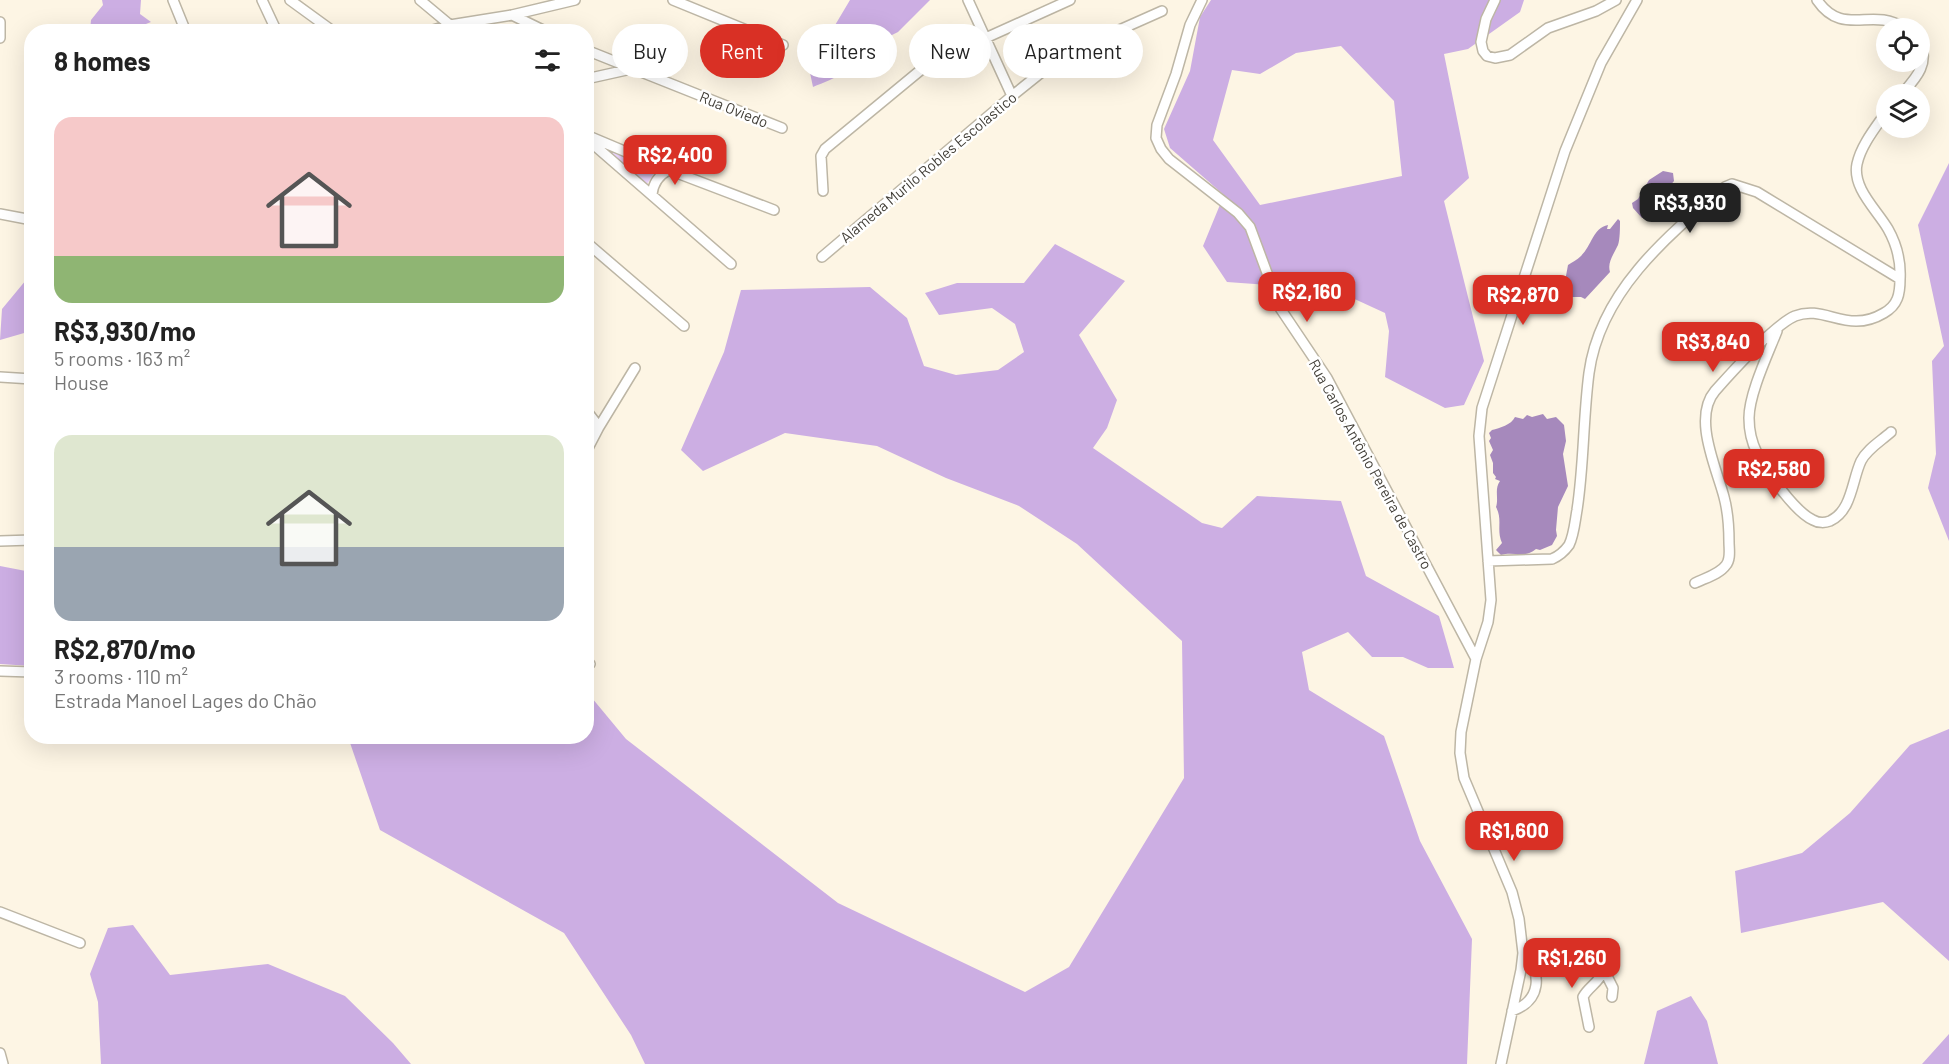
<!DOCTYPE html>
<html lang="en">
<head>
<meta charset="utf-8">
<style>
  :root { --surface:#fff; --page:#f6f6f6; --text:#222; --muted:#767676; --accent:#d93025 }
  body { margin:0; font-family:Barlow,sans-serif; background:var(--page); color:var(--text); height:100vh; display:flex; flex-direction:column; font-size:22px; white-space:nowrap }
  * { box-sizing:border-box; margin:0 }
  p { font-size:20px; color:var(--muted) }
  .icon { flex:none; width:33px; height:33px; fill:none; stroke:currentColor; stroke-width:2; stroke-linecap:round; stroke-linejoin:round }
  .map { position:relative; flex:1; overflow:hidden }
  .details { position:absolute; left:24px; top:24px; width:570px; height:720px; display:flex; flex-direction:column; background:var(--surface); border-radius:24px; box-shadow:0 6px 24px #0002 }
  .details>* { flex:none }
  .top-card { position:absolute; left:612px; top:24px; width:570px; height:54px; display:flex; gap:12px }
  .buttons { position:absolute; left:1876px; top:18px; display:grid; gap:12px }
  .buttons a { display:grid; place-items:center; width:54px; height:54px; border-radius:50%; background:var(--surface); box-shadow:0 6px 24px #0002; font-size:30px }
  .price { position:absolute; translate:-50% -51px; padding:0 14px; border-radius:12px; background:var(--accent); color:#fff; font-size:20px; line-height:39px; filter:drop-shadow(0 2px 3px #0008) }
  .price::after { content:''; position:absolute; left:50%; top:36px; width:18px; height:14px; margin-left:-9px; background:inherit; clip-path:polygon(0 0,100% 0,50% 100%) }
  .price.active { background:#222; color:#fff }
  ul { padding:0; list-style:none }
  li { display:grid; align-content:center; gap:12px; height:318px; padding:0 30px }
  li span { display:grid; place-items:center; height:186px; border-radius:18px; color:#555 }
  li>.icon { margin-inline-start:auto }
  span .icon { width:108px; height:108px; fill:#fffc; stroke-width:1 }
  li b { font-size:26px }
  h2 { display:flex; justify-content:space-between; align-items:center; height:72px; padding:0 30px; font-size:26px }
  .pill { padding:0 21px; border-radius:27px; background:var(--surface); box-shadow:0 6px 24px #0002; font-size:21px; line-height:54px }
  .pill.active { background:var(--accent); color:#fff }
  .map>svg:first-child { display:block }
  .green { fill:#ebd4fd }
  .forest { fill:#ccaee3; fill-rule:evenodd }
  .water { fill:#a689bc }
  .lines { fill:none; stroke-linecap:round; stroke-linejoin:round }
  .minor-casing { stroke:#bdb6a5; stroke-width:12 }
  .minor { stroke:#fff; stroke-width:9 }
  .labels { text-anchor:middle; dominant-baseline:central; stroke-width:5; stroke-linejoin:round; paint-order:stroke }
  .street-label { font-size:15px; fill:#403d36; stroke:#fff }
</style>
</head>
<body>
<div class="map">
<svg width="1949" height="1064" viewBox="0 0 1949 1064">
  <rect width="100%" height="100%" fill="#fdf5e4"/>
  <!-- green -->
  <path class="green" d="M602 146 657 169 647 184Z"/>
  <!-- forest -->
  <path class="forest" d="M102 0H141L140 14 151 22 128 31H90L91 20 103 5Z
    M850 0H930L898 32 868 47C860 70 834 78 813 87L806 54 825 42Z
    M1211 0H1524L1520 12 1468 49 1444 54 1469 178 1444 201 1484 361 1464 405 1445 408 1385 377 1389 331 1385 313 1335 290 1227 282 1203 246 1224 195 1170 148 1164 129 1190 71 1200 17ZM1341 46 1394 101 1402 176 1260 205 1213 140 1232 70 1260 74 1296 53Z
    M1949 163V541L1928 488 1936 454 1932 361 1944 346 1918 225Z
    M1055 244 1125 281 1079 335 1117 400 1107 428 1093 448 1202 523 1222 528 1257 496 1341 501 1366 576 1439 616 1454 668H1428L1403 657H1372L1348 632 1302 652 1309 690 1384 736 1420 841 1472 939 1467 1064H645L631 1035 564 933 380 830 348 737 586 736 587 692 626 739 838 903 1025 992 1069 967 1184 778 1182 641 1077 544 1019 506 946 478 877 446 785 433 703 471 681 450 724 352 741 290 870 287 907 318 924 366 956 375 998 370 1024 352 1015 324 992 308 939 315 925 293 957 283H1024Z
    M31 274V331L0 340 2 309Z
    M0 566 31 572V666L0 664Z
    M1949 729V961L1883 902 1741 933 1735 871 1802 853 1850 813 1910 745Z
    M133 925 170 975 268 964 345 996 393 1043 411 1064H101L98 1002 90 974 108 928Z
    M1691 996 1707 1021 1718 1064H1644L1657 1011Z
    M1949 1034V1064H1922Z"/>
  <!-- water -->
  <path class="water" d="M1663 171 1673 173 1674 181C1666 190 1662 197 1663 209L1655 216 1642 218 1633 208 1632 203 1638 199 1649 180Z
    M1618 219 1620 221C1620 227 1620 240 1618 245 1614 254 1607 262 1610 272L1585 299 1581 297H1568L1563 292 1568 265C1572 262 1577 260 1581 256 1592 245 1593 228 1608 225L1607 229H1610Z
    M1543 414 1547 419 1556 417 1564 425 1566 441 1563 454 1568 486 1558 507 1556 530 1557 536 1552 545 1540 550 1536 549C1524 559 1514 551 1501 555L1496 550 1502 543C1496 530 1503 520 1496 507 1499 498 1494 489 1500 481L1495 479 1496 477 1493 473V463L1490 455 1493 450 1489 441 1491 438 1489 433 1492 430C1500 428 1511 425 1515 417L1523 419 1527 415 1532 417Z"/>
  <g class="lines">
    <defs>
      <path id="minor" d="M173 0 186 32
        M262 0 277 32
        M290 0 334 32
        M420 0 450 25
        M673 0 783 45
        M968 0 1012 96
        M1202 0 1190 25 1176 74 1157 125 1156 138 1161 149 1169 159 1238 213 1250 227 1280 308 1327 378 1476 659
        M1495 0 1486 19 1481 42 1483 51 1487 56 1495 58 1510 55 1548 28 1596 11 1616 0
        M1817 0C1843 38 1872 6 1904 28
        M512 15 547 32
        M0 22V38
        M426 32 450 25 512 15 575 0
        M586 50 782 128
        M586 79 631 69
        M1902 94C1915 79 1930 64 1920 43
        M586 135 669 170 774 210
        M586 138 731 264
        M823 191 821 156 825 149 928 64 1070 0
        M652 195C653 183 659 175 669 170
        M0 214 32 220
        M586 242 684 326
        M822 257 1012 96 1063 55 1162 11
        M1777 331C1768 354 1749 394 1749 418 1749 429 1752 443 1757 453 1766 471 1795 512 1813 520 1818 523 1825 523 1830 521 1852 511 1852 480 1861 461 1867 449 1881 441 1891 432
        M0 377 32 379
        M586 410 599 427
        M586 452 599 427 635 368
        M0 541 32 540
        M1488 561 1552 559C1559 556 1564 552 1569 545 1574 535 1575 521 1577 510 1584 465 1583 419 1589 373 1600 292 1666 237 1725 187L1732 184 1757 192 1900 279C1901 261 1897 245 1888 229 1877 210 1852 188 1857 164 1861 145 1876 127 1887 111
        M1695 583C1705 578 1720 574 1726 565 1731 559 1729 549 1729 542 1729 527 1728 512 1724 497 1717 469 1692 418 1715 391 1731 373 1774 325 1795 316 1825 304 1847 335 1884 313 1898 305 1900 294 1900 279
        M586 661 590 664
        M0 671 32 672
        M0 912 80 943
        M1604 970 1613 988 1612 997
        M1512 1011C1541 1001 1543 973 1523 953
        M1589 1027 1583 997C1588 987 1599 983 1604 970
        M0 1053 3 1064
        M1501 1064 1521 970 1523 953 1519 919 1512 892 1464 778 1460 753 1461 732 1476 659 1488 622 1491 600 1479 436 1482 408 1565 151 1601 63 1637 0"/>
    </defs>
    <!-- minor casing -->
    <use href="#minor" class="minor-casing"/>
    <!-- minor -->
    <use href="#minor" class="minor"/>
  </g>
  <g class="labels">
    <!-- street labels -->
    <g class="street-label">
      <text transform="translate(734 109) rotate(22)">Rua Oviedo</text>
      <text transform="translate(928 167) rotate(-40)">Alameda Murilo Robles Escolastico</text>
      <text transform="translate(1371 464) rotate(61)">Rua Carlos Antônio Pereira de Castro</text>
    </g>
  </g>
</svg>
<div class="buttons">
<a><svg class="icon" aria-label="locate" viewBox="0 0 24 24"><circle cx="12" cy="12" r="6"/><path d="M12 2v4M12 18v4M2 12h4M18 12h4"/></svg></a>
<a><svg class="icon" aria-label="layers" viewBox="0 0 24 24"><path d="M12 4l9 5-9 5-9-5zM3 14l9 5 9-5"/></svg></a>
</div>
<b class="price" style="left:675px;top:186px">R$2,400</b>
<b class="price active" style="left:1690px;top:234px">R$3,930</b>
<b class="price" style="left:1307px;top:323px">R$2,160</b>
<b class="price" style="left:1523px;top:326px">R$2,870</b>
<b class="price" style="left:1713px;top:373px">R$3,840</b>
<b class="price" style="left:1774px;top:500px">R$2,580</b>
<b class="price" style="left:1514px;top:862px">R$1,600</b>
<b class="price" style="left:1572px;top:989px">R$1,260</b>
<div class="top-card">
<a class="pill">Buy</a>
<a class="pill active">Rent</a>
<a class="pill">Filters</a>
<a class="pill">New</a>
<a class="pill">Apartment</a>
</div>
<section class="details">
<h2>8 homes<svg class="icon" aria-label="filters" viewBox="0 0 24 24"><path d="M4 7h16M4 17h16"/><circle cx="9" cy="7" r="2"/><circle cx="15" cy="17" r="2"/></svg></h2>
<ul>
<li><span style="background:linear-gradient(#f6c9c9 75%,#8fb573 0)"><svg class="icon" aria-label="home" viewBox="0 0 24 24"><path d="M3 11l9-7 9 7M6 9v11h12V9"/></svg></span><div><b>R$3,930/mo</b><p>5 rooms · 163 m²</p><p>House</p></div></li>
<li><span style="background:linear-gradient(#dfe7d0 60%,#9aa5b1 0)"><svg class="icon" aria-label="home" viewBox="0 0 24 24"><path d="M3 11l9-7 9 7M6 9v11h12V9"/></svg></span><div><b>R$2,870/mo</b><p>3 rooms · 110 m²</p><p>Estrada Manoel Lages do Chão</p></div></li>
</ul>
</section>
</div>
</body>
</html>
